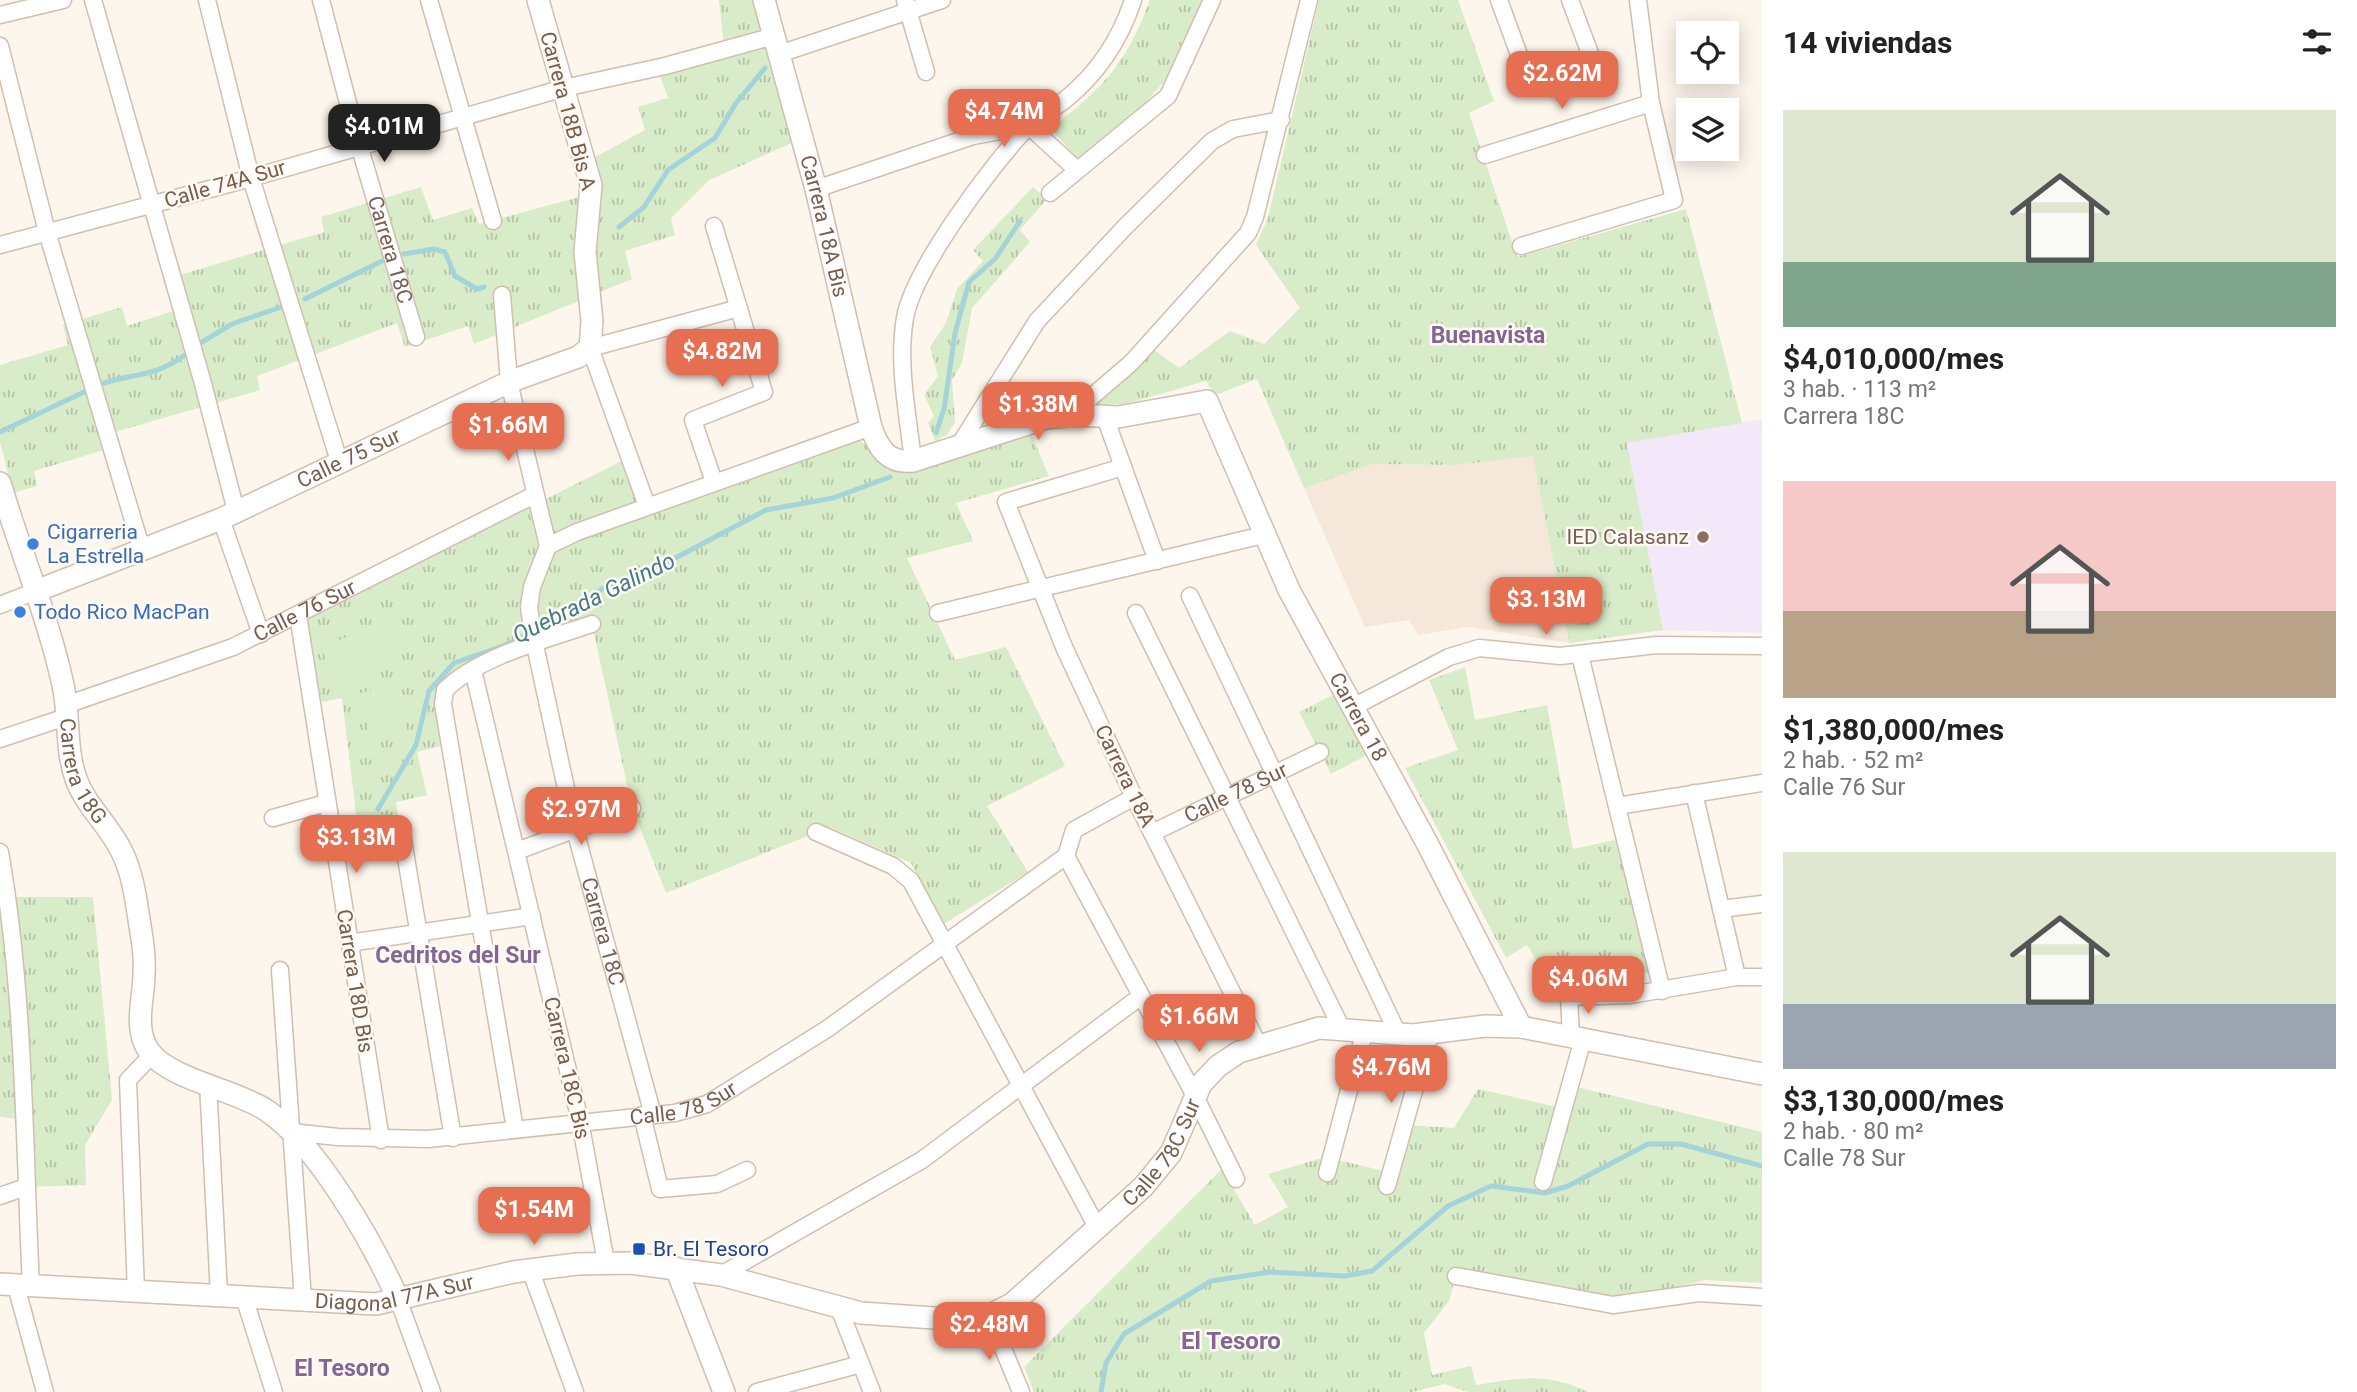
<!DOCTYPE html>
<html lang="es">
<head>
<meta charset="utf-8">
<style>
  :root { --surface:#fff; --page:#f2f2f2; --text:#222; --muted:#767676; --accent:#e76f51 }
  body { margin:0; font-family:Roboto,sans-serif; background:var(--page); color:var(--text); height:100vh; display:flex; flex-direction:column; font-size:26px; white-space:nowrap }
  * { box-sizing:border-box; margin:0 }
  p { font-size:23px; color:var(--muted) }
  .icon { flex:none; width:38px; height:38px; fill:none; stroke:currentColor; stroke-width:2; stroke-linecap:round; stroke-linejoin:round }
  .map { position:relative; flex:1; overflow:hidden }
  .sheet { display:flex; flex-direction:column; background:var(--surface); width:595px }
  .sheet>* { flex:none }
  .fabs { position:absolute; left:1676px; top:21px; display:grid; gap:14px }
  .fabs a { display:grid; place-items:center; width:63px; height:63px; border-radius:0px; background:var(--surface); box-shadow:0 4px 18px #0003; font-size:35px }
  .price { position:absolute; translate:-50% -60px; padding:0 16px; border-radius:14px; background:var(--accent); color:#fff; font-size:23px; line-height:46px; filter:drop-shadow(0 2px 4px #0008) }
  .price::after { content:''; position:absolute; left:50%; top:42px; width:21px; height:16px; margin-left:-10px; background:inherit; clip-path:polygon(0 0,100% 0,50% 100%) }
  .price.active { background:#222; color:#fff }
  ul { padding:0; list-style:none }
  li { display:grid; align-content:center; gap:14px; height:371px; padding:0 21px }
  li span { display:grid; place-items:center; height:217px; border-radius:0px; color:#555 }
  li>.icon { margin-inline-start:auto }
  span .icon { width:126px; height:126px; fill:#fffc; stroke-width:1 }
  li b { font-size:30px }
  h2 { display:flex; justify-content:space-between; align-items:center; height:84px; padding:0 21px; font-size:30px }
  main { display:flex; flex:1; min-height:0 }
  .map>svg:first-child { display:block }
  .residential { fill:#f5e8da }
  .education { fill:#f3e8fa }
  .grass { fill:url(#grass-tufts) }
  .pitch { fill:#d8ecc9 }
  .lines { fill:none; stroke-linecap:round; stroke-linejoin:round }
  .stream { stroke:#a5d3da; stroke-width:5 }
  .minor-casing { stroke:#d1beb0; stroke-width:19 }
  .tertiary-casing { stroke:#d1beb0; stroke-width:24 }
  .minor { stroke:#fff; stroke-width:16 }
  .tertiary { stroke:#fff; stroke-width:21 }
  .education-dot { fill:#8d6e63; stroke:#fffaf3; stroke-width:2.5 }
  .shop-dot { fill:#3f7fe0; stroke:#fffaf3; stroke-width:2.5 }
  .transit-dot { fill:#1a4fb4; stroke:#fffaf3; stroke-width:2.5 }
  .labels { text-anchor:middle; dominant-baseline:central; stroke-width:5; stroke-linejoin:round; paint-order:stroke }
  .street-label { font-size:21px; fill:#7a5c4d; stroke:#fffaf3 }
  .shop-label { font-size:21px; fill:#366cbe; stroke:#fffaf3; text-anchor:start }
  .education-label { font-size:21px; fill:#785e54; stroke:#fffaf3; text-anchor:end }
  .transit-label { font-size:21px; fill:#164399; stroke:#fffaf3; text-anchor:start }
  .neighbourhood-label { font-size:23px; font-weight:bold; fill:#846695; stroke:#fffaf3 }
  .water-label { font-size:23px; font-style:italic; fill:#437c86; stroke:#fffaf3 }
  .quarter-label { font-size:24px; font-weight:bold; fill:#846695; stroke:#fffaf3 }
</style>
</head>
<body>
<main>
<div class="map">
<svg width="1762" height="1392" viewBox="0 0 1762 1392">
  <defs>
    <pattern id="grass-tufts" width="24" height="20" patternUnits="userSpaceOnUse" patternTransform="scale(1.75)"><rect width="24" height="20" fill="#d8ecc9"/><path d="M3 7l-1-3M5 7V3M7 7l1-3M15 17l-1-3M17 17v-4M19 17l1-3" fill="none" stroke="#b4c2a5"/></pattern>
  </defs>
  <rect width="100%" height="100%" fill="#fdf6ec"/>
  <!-- residential -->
  <path class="residential" d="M1533 455 1569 643 1468 627 1418 635 1409 620 1365 627 1304 488 1373 464 1456 465Z"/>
  <!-- education -->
  <path class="education" d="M1762 419V633L1663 630 1627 443Z"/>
  <!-- grass -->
  <path class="grass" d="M719 0H755L770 43 792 143 709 180 671 218 675 235 625 251 632 279 474 344 468 326 405 347 397 323 257 376 260 390 101 436 104 450 34 471 37 486 13 493 0 442V365L68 345 63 325 122 307 127 326 173 311 163 280 324 232 321 217 421 187 433 220 472 208 479 224 583 196 577 167 645 130 638 107 668 98 660 76 725 56Z
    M1150 0H1203L1166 79 1137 113 1080 162 1051 129C1105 85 1125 66 1150 0Z
    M1319 0H1458L1494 101 1469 113 1517 257 1686 209 1742 423 1627 443 1663 630 1569 643 1533 456 1456 465 1373 464 1304 488 1257 379 1215 395 1206 381 1125 404 1094 405 1150 347 1179 368 1230 331 1264 344 1300 308 1256 245 1268 218Z
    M1033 187 1047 199 1020 230 1030 242 972 308 962 363 952 380 955 422 947 435 935 441 928 423 934 416 924 395 938 376 930 347 946 323 957 289 983 261 973 250Z
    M1030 431 1049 476 956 503 973 541 907 558 955 660 1006 647 1065 766 987 806 1028 872 942 925 911 863 830 827 666 893 632 808 592 624 524 642 436 703 441 746 417 752 427 795 396 802 398 815 357 822 342 698 322 702 304 619 626 459 645 511 859 439 879 459Z
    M1465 667 1475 720 1547 705 1573 849 1615 840 1658 972 1548 979 1527 945 1506 958 1405 768 1458 750 1429 680Z
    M1337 693 1369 754 1331 774 1299 712Z
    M0 852 8 897H93L112 1100 85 1145 86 1185 26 1187 25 1120 0 1117Z
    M1577 1087 1762 1132V1283L1705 1280 1647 1294 1612 1296 1457 1272 1449 1301 1424 1333 1432 1375 1471 1366 1476 1385C1519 1378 1547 1372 1588 1392H1468L1445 1384 1412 1392H1034L1024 1367 1222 1169 1255 1225 1288 1207 1268 1174 1325 1157 1397 1174 1410 1125 1454 1128 1478 1089 1570 1110Z"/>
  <!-- pitch -->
  <path class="pitch" d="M386 620 402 657 337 685 321 648Z
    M392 684 407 730 372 740 358 694Z"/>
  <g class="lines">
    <!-- stream -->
    <path class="stream" d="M619 227 644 207 668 170 715 138 736 103 765 68
      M404 254 434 249 445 252 455 276 477 289 484 287
      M305 299 382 261
      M202 342 232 324 284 306
      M104 383C135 373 155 377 185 355
      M0 432 86 391
      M936 433 944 409 955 333 969 282 995 259 1020 221
      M378 809 416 745 429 691 454 663 503 646 556 621 605 587 662 565 766 510 833 498 890 477
      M1101 1392 1106 1363 1124 1334 1211 1281 1270 1272 1345 1276 1372 1271 1448 1206 1491 1186 1545 1193 1568 1186 1648 1144H1681L1762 1166"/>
    <defs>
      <g id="minor">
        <path d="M93 0 202 380 236 511"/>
        <path d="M207 0 251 178 339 461"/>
        <path id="s1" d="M321 0 359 145 416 337"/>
        <path d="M429 0 493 221"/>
        <path d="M905 0 926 72"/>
        <path d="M1499 0 1530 85"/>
        <path d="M1570 0 1591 56"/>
        <path d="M0 15 63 0"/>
        <path d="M0 46 47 232 142 550"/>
        <path d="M779 54 942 0"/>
        <path d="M1485 155 1651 103"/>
        <path d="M816 189 973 136 1029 126 1077 170"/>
        <path d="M1050 193 1168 96 1212 0"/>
        <path d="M714 226 764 392 693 420 714 482"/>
        <path d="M0 245 251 178 564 88 665 66 774 36"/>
        <path d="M1521 246 1674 200 1651 103 1638 0"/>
        <path id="s2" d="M502 295 509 382 548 546 532 587 529 607 533 636 575 830 653 1115"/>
        <path d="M1078 415 1089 399 1131 363 1248 233 1255 217 1309 0"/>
        <path d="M1105 417 1157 561"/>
        <path d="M958 447 1037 321 1125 227 1212 141 1233 129 1281 120"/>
        <path d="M913 461C908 415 897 364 905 318 913 270 992 164 1027 128 1038 116 1054 109 1066 99 1099 72 1120 40 1133 0"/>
        <path d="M1123 467 1006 502 1064 647 1134 797 1258 1044"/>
        <path d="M647 506 590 348 739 308"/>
        <path d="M221 519 261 634"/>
        <path d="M548 546 577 532 871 427"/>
        <path d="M1190 596 1398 1034"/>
        <path d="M0 605 36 591"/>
        <path d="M938 613 1263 535"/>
        <path d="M1136 613 1341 1027"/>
        <path d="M298 615 381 1140"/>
        <path d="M1580 655 1662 991"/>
        <path d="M473 670 580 1121 606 1262"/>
        <path id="s3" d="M66 705 233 647 534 495"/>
        <path d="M1353 707 1449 657 1479 648 1560 656 1657 645 1762 646"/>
        <path d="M0 739 66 717"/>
        <path d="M1694 793 1737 977"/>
        <path d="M1617 806 1762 783"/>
        <path d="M273 818 326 803"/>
        <path d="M816 832 893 866 911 881 1098 1229"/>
        <path id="s4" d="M1152 833 1320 752"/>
        <path d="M332 839 401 828 453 1138"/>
        <path d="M517 851 632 808"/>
        <path d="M0 852C25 995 24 1143 31 1287"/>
        <path d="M1066 856 1195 1096 1236 1179"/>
        <path d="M1721 909 1762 904"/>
        <path d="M349 943 532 916"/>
        <path d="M280 970 303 1300"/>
        <path d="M1571 1037 1569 997 1630 995 1737 977H1762"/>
        <path d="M208 1083 219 1295"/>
        <path d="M642 1115 660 1189 717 1184 747 1170"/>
        <path d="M515 1129 443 704 445 690C479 656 548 639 592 624"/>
        <path id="s5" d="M291 1132 338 1137 428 1139 675 1113 707 1104 827 1029 1066 856 1074 830 1134 797"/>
        <path d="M1327 1173 1365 1030"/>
        <path d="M1543 1182 1583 1039"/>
        <path d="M1387 1186 1430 1034"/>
        <path d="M0 1196 26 1187"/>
        <path d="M530 1269 575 1392"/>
        <path d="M721 1275 922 1160 1141 996"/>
        <path d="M1456 1276 1613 1305 1699 1293 1762 1297"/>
        <path d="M16 1286 45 1392"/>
        <path d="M136 1292 128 1080 152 1055"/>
        <path d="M244 1297 274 1392"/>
        <path d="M398 1299 432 1392"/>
        <path d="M839 1308 872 1392"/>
        <path d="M990 1317 1021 1392"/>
        <path d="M757 1392 861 1364"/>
      </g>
      <g id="tertiary">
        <path id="s6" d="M764 0 816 189 871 427C878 448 888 464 913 461L1046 418 1078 415 1118 417 1207 401 1289 590 1427 843 1521 1027"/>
        <path id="s7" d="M0 483C20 551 48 616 63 685 70 716 65 747 76 779 86 806 108 824 121 850 133 873 136 900 140 926 143 942 145 958 144 974 144 999 133 1028 149 1051 170 1080 234 1089 266 1110 317 1144 373 1243 398 1299"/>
        <path id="s8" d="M36 591 221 519 509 382 578 357 590 348 592 321 585 252 591 185 538 0"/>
        <path d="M676 1268 724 1392"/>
        <path id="s9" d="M0 1284 376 1304 513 1272 577 1264 631 1263 721 1275 861 1313 978 1321 1012 1304 1143 1187 1171 1153 1201 1084 1218 1066 1239 1052 1319 1028 1413 1035 1485 1026 1521 1027 1762 1074"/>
      </g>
    </defs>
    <!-- minor casing -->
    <use href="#minor" class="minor-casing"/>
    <!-- tertiary casing -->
    <use href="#tertiary" class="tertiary-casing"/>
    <!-- minor -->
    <use href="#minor" class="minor"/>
    <!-- tertiary -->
    <use href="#tertiary" class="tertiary"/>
  </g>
  <!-- markers -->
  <circle class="education-dot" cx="1703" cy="537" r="7"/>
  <g class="shop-dot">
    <circle cx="33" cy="544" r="7"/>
    <circle cx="20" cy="612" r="7"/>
  </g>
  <rect class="transit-dot" x="632" y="1242" width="14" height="14" rx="3.5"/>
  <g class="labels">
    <!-- street labels -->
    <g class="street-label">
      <text transform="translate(568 111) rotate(75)">Carrera 18B Bis A</text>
      <text transform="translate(225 184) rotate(-16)">Calle 74A Sur</text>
      <text stroke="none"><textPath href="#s6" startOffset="234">Carrera 18A Bis</textPath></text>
      <text stroke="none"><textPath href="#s1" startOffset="259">Carrera 18C</textPath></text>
      <text stroke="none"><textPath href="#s8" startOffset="340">Calle 75 Sur</textPath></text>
      <text stroke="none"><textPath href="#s3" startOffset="257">Calle 76 Sur</textPath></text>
      <text stroke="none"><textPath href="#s6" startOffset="1153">Carrera 18</textPath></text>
      <text stroke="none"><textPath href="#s7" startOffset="301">Carrera 18G</textPath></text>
      <text transform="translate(1125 776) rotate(64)">Carrera 18A</text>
      <text stroke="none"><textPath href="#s4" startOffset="93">Calle 78 Sur</textPath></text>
      <text stroke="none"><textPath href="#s2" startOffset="653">Carrera 18C</textPath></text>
      <text transform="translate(355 981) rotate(81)">Carrera 18D Bis</text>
      <text transform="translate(567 1068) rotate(77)">Carrera 18C Bis</text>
      <text stroke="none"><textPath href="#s5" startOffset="396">Calle 78 Sur</textPath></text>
      <text stroke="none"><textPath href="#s9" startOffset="1242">Calle 78C Sur</textPath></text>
      <text stroke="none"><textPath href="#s9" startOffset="396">Diagonal 77A Sur</textPath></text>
    </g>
    <!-- shop labels -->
    <g class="shop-label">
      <text x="47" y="532">Cigarreria<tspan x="47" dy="24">La Estrella</tspan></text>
      <text x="34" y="612">Todo Rico MacPan</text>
    </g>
    <!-- education labels -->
    <g class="education-label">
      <text x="1689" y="537">IED Calasanz</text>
    </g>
    <!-- transit labels -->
    <g class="transit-label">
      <text x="653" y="1249">Br. El Tesoro</text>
    </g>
    <!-- neighbourhood labels -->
    <g class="neighbourhood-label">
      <text x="1488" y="335">Buenavista</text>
      <text x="458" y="955">Cedritos del Sur</text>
      <text x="342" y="1368">El Tesoro</text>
    </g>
    <!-- water labels -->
    <g class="water-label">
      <text transform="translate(594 598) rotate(-26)">Quebrada Galindo</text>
    </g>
    <!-- quarter labels -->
    <g class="quarter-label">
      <text x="1231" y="1341">El Tesoro</text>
    </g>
  </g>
</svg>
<div class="fabs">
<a><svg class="icon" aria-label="locate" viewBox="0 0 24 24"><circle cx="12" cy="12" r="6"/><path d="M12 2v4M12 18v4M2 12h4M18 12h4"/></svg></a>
<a><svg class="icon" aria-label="layers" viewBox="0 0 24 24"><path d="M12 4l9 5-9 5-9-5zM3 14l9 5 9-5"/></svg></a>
</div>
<b class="price" style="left:1562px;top:111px">$2.62M</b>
<b class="price" style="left:1004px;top:149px">$4.74M</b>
<b class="price active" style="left:384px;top:164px">$4.01M</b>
<b class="price" style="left:722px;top:389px">$4.82M</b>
<b class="price" style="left:1038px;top:442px">$1.38M</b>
<b class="price" style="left:508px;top:463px">$1.66M</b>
<b class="price" style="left:1546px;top:637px">$3.13M</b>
<b class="price" style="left:581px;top:847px">$2.97M</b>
<b class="price" style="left:356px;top:875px">$3.13M</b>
<b class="price" style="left:1588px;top:1016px">$4.06M</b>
<b class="price" style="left:1199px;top:1054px">$1.66M</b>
<b class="price" style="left:1391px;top:1105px">$4.76M</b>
<b class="price" style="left:534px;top:1247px">$1.54M</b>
<b class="price" style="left:989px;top:1362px">$2.48M</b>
</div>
<section class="sheet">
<h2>14 viviendas<svg class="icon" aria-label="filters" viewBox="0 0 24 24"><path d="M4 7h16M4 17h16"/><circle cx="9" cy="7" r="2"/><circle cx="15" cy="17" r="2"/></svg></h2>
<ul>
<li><span style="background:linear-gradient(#dfe7d0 70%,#7fa58c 0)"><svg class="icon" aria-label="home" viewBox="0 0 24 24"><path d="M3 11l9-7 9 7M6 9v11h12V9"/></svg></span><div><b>$4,010,000/mes</b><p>3 hab. · 113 m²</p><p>Carrera 18C</p></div></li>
<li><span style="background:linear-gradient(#f6c9c9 60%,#b9a48a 0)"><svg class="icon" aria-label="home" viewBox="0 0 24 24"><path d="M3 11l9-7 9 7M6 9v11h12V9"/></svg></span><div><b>$1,380,000/mes</b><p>2 hab. · 52 m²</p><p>Calle 76 Sur</p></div></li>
<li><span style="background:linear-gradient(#dfe7d0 70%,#9aa5b1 0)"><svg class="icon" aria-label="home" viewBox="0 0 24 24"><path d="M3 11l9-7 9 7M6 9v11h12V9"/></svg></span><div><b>$3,130,000/mes</b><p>2 hab. · 80 m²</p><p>Calle 78 Sur</p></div></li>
</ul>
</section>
</main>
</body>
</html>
